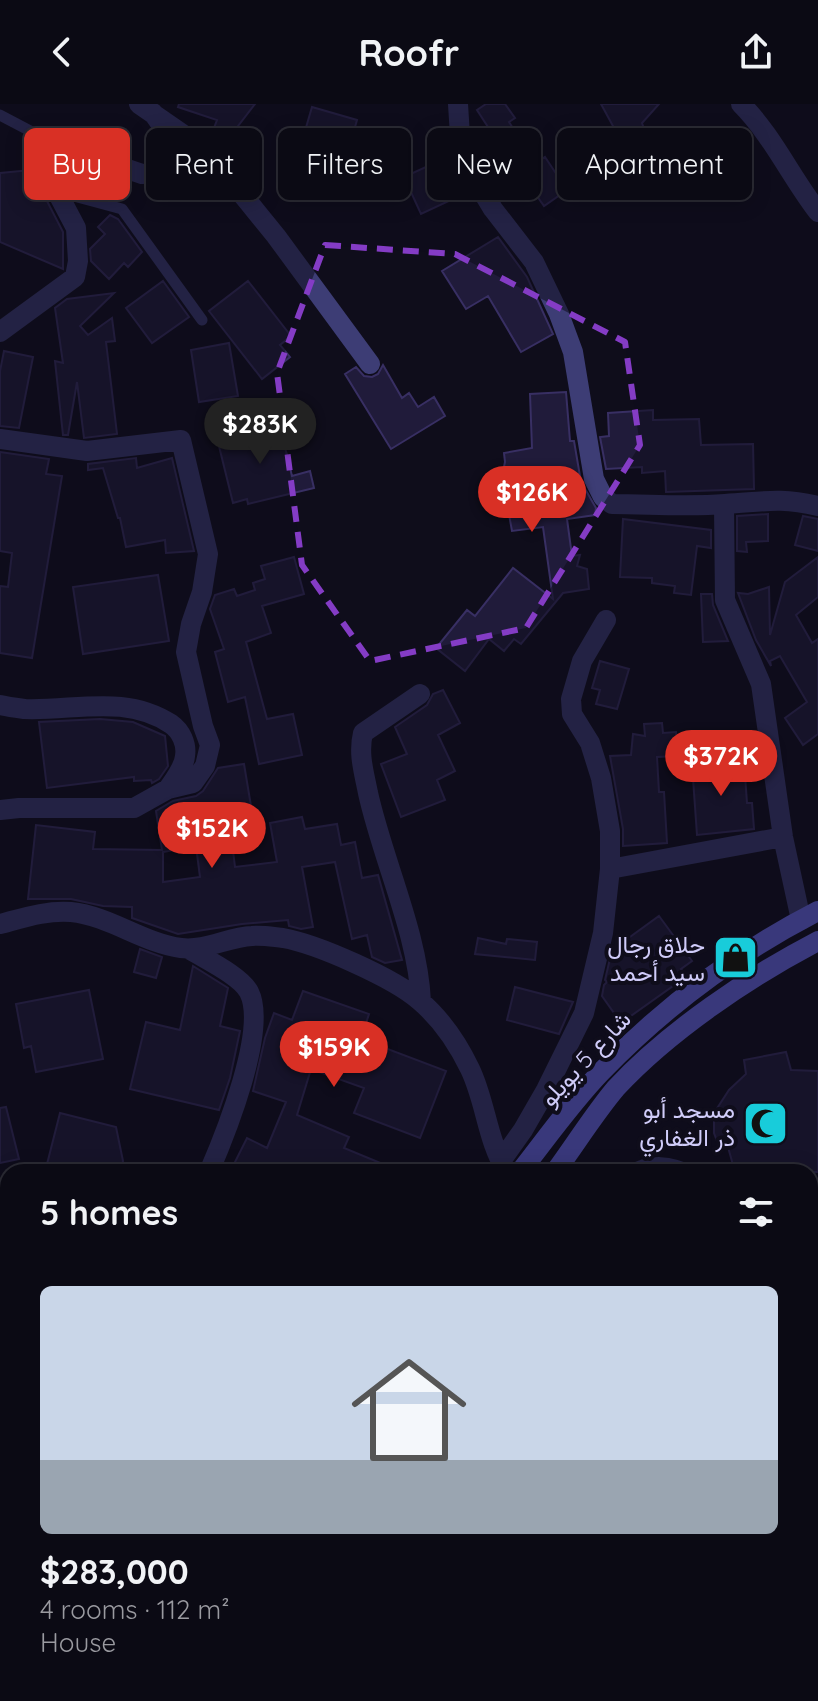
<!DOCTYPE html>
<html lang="en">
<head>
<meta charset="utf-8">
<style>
  :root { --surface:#0b0a14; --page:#14131d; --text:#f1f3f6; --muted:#9a9aa0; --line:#2b2b34; --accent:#d93025 }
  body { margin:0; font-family:Quicksand,Vazirmatn,sans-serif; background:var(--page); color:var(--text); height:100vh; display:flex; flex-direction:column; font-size:30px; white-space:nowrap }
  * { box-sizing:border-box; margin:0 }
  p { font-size:26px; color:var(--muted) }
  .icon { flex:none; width:44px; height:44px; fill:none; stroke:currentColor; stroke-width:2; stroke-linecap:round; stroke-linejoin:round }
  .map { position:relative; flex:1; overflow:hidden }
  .details { position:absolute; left:0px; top:1060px; width:818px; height:538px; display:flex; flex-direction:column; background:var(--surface); border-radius:24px 24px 0 0; box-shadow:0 4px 20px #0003,0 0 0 2px var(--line) }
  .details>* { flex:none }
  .hud { position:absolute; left:24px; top:24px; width:770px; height:72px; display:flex; gap:16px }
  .price { position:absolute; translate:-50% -68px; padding:0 18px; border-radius:28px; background:var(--accent); color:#fff; font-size:26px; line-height:52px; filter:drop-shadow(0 2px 4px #0008) }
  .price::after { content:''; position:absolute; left:50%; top:48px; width:24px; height:18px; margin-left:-12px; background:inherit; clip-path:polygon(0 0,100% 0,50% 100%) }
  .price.current { background:#222; color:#fff }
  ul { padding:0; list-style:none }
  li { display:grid; align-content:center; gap:16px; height:424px; padding:0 40px }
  li span { display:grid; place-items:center; height:248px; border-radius:12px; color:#555 }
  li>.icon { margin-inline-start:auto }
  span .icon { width:144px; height:144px; fill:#fffc; stroke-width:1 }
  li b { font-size:34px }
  h2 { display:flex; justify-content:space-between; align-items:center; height:96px; padding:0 40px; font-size:34px }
  .tag { padding:0 28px; border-radius:12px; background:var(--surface); box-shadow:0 4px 20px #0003,0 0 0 2px var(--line); font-size:28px; line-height:72px }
  .tag.current { background:var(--accent); color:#fff }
  header { display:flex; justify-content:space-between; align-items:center; height:104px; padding:0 40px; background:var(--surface); font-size:36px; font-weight:700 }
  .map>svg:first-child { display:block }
  .building { fill:#201b3a; stroke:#382f63; stroke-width:2; fill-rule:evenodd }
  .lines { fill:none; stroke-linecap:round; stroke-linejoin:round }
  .service { stroke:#3d3d75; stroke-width:11 }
  .minor { stroke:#3d3d75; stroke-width:20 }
  .tertiary { stroke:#3d3d75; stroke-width:20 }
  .secondary { stroke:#6d6eef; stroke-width:20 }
  .marked { fill:none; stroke:#843cc5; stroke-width:6; stroke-dasharray:16 10; stroke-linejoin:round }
  .labels { text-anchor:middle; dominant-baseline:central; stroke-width:8; stroke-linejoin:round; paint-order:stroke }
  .poi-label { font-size:24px; fill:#d0ccf9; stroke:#0f0d1b; text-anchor:end }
  .street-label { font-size:24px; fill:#d0ccf9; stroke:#0f0d1b }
</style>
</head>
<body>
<header><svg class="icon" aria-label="back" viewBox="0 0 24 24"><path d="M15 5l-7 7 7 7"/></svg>Roofr<svg class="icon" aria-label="share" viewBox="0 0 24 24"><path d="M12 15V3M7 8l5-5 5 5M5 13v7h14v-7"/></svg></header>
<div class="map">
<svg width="818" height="1597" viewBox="0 0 818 1597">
  <rect width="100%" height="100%" fill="#0f0d1b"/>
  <!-- building -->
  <path class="building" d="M179 0H255L235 26 231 37 214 24 217 16 178 3Z
    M486 0H505L515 14 509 18 518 32 501 43 477 6Z
    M601 0H659L642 19 643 22 620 35Z
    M312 3 357 16 348 48 342 47 326 84 287 67 295 49 298 51Z
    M452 51 468 88 421 110 404 73Z
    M545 53 567 86 544 102 521 69Z
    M31 66 63 128V165L0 138V69Z
    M110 111 118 115 142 148 128 163 124 159 109 175 91 157 90 145 105 130 98 123Z
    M498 133 527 173 553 230 521 248 488 192 466 205 442 167Z
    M163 177 189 213 152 239 126 204Z
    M248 177 291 232 280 241 290 253 262 275 209 207Z
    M114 189 80 222 88 231 112 214 115 237 106 238 117 330 84 334 77 278 68 331H63L55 257 63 259 55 204 67 195Z
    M229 239 238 292 199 298 191 246Z
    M4 247 33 253 19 324 0 322V267Z
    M383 261 402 294 409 289 418 303 434 293 445 312 391 345 345 270 356 263 364 272 372 273 378 270Z
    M566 288 570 337H574L581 378 596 404 595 411 567 415 572 452 580 451 577 462 587 465 589 485 563 489 521 540 514 535 504 547 489 535 465 567 436 544 467 506 475 512 513 464 553 495 543 423 512 427 502 372 505 358 504 349 532 344 530 290Z
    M653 306V316L699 315 701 341 753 340 754 385 666 388 665 367 642 369V363L606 365 600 333 609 332 608 309Z
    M279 319 292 372 310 367 314 384 248 400 247 395 233 399 217 334Z
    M0 348 49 355 46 370 62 372 32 554 0 549V482L8 483 12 449 0 447Z
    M136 354 137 364 172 354 194 447 166 449 165 436 126 443 120 414H118L103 364 88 366V360Z
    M768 410V437L746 438 747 448 737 447V412Z
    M803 412 818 415V447L795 441Z
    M623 415 711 426V444L697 442 691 491 674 489 675 482 652 479V474L620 473Z
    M294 453 304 490 262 502 271 529 246 538 267 615 293 610 302 651 259 660 245 593 228 598 215 548 224 545 210 505 215 491 234 485 237 492 255 486 253 479 265 475 261 462Z
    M818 453V493L796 511 812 539 818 535V630L803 641 785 614 807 598 780 552 770 557 771 562 756 536 738 489 748 490 769 483 770 531 785 478Z
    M158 471 169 537 83 550 73 483Z
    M701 490H712L713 501 728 537 703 538Z
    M600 557 629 565 617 605 596 600 600 586 592 584Z
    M443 586 460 619 438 631 455 667 437 676 445 696 401 713 381 660 407 650 395 623 427 601 433 590Z
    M100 615 133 618 165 632 168 662 159 675 152 679 151 676 134 677V673L47 684 39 618Z
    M662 619 663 629 676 628 677 652 657 653 659 688H664L667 739 623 742V725L610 652 631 651 633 630 645 632 644 620Z
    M744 657 747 699H752L754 725 697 731 692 660Z
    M244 660 255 726 231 730 235 763 277 758 270 719 302 713 305 725 337 720 341 741 355 738 362 774 378 771 402 856 385 859 372 853 367 831 352 835 335 758 302 763 313 823 301 825 289 822 288 816 242 820 178 830 132 814V803L103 802 71 795H28L36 721 95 728 93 745 162 746 156 707 173 697 196 692 203 687 218 664ZM196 742 200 773 163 778V748Z
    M659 812 692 857 681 865 687 872 621 919 602 892 604 881 607 878 605 876 612 846Z
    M478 834 506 840 507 835 537 838 535 856 475 850Z
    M140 845 162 853 156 874 134 868Z
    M193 862 228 884 220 922 240 927 230 974 219 1006 130 985 146 918 180 926Z
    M515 883 573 898 559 930 507 916Z
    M89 886 103 955 36 968 31 942 24 944 16 900Z
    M303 887 369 910 361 935 446 967 420 1034 354 1009 364 984 311 965 297 1011 349 1033 344 1044 402 1068H230L247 1034 267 1044 286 998 253 987 265 934 274 909 292 916Z
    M786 948 791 966 818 967V1068H735L726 1036 717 1037 714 1029V1009L729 986 746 970 744 956Z
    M6 1003 19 1055 0 1059V1004Z
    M60 1009 116 1023 123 1057 120 1068H45Z"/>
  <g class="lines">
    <!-- service -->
    <path class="service" d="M0 11 57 41
      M59 88 122 105 202 216
      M628 1068C650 1054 671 1057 694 1068"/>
    <!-- minor -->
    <path class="minor" d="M139 0 207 47 276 132 370 260
      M458 0 460 32 473 72 493 105 534 158 559 210 573 248 594 375 603 393 612 400C649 400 688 403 725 400 763 398 779 393 818 402
      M741 0C772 31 791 73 818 108
      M0 228 75 173 78 157 76 124 46 67V46L57 41 142 70 163 69C179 42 170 33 153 9
      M0 335 87 347 181 336 208 450 202 488 191 520 186 548 203 622 210 641 205 662 193 679 168 685 134 704H19L0 706
      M724 401 725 496 761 580 783 733 801 816
      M420 590 363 629C358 650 364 668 368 689 383 757 418 829 421 898
      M0 601C8 603 17 604 25 605 75 607 125 590 171 620 181 627 187 640 185 652 184 664 174 676 168 685
      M610 765 783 733
      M0 820C23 814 47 806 71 808 110 812 143 839 181 844 206 847 228 833 252 832 262 831 273 833 283 834 317 840 394 874 420 897 441 915 458 940 470 965 486 998 487 1037 507 1068
      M189 845C205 855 241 872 249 888 268 925 225 1031 209 1068
      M501 1057 523 1026 546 986 584 909 603 829 610 765V727L601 674 590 639 572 610 571 595 582 557 606 516
      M0 1377 8 1374
      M544 1590 550 1597
      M246 1597 248 1590"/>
    <!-- tertiary -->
    <path class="tertiary" d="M0 1524 8 1531
      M0 1555 8 1561
      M29 1590 33 1597
      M78 1590 86 1597"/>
    <!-- secondary -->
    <path class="secondary" d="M520 1068C546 1035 572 998 601 968 664 903 738 848 818 807
      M555 1068C575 1041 594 1010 616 984 669 927 749 873 818 837
      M95 1597 105 1590
      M150 1597 155 1590"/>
  </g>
  <!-- marked area -->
  <path d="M0 0H818V1597H0ZM325 141 455 150 625 238 640 341 526 524 370 557 302 461 277 269Z" fill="#0f0d1b" fill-opacity=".55" fill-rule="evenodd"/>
  <path class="marked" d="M325 141 455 150 625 238 640 341 526 524 370 557 302 461 277 269Z"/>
  <!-- icons -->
  <defs>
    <symbol id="shop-square" viewBox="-11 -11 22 22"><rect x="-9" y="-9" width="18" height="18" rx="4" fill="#18ccda" stroke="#0f0d1b"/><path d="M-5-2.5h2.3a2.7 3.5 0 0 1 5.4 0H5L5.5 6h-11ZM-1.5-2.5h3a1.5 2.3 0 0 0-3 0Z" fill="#111"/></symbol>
    <symbol id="mosque-square" viewBox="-11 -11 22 22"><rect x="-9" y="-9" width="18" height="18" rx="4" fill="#18ccda" stroke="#0f0d1b"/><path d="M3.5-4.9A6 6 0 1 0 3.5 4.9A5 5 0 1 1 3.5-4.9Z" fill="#111"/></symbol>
  </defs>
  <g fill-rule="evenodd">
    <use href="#shop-square" x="710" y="828" width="51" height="51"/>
    <use href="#mosque-square" x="740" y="994" width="51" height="51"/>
  </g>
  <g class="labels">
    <!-- poi labels -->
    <g class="poi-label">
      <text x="705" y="840">حلاق رجال<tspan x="705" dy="28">سيد أحمد</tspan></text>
      <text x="735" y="1005">مسجد أبو<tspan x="735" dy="28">ذر الغفاري</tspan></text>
    </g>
    <!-- street labels -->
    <g class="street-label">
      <text transform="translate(585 954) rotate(-47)">شارع 5 يويلو</text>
    </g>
  </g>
</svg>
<b class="price current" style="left:260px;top:362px">$283K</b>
<b class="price" style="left:532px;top:430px">$126K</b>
<b class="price" style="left:721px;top:694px">$372K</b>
<b class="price" style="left:212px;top:766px">$152K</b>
<b class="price" style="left:334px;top:985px">$159K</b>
<div class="hud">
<a class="tag current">Buy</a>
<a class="tag">Rent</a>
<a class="tag">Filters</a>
<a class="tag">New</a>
<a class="tag">Apartment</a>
</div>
<section class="details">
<h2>5 homes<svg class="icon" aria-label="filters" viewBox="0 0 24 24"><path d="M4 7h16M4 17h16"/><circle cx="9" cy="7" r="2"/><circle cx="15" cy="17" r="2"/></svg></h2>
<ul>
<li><span style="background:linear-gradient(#c9d6e8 70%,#9aa5b1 0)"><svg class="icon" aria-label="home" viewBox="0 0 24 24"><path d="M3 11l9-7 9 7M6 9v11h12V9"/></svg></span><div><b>$283,000</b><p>4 rooms · 112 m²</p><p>House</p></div></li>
</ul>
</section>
</div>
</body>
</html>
